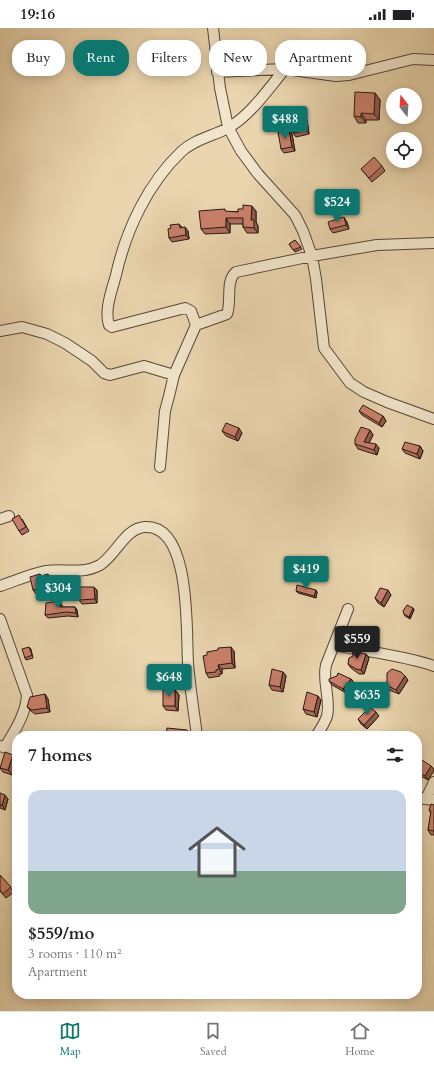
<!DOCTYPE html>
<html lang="en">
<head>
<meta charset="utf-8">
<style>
  :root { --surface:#fff; --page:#f2f2f2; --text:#202124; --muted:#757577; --line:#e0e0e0; --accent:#0f766e }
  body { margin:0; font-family:Cardo,serif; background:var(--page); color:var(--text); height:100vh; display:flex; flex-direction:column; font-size:15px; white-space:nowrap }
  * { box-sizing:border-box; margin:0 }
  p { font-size:13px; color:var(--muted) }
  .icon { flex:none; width:22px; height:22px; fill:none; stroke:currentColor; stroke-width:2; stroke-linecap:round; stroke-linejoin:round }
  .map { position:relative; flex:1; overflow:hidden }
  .details { position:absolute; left:12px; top:703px; width:410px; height:268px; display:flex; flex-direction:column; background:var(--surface); border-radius:16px; box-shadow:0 2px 10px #0003 }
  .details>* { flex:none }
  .banner { position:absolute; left:12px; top:12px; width:410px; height:36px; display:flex; gap:8px }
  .needle { width:26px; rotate:343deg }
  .tools { position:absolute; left:386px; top:60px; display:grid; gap:8px }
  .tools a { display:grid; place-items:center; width:36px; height:36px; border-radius:50%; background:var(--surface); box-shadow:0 2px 10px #0003; font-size:20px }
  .price { position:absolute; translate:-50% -34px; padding:0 9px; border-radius:4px; background:var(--accent); color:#fff; font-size:13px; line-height:26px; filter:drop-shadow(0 1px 2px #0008) }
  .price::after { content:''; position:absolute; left:50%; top:24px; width:12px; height:9px; margin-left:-6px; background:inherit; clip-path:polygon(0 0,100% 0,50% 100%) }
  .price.active { background:#222; color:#fff }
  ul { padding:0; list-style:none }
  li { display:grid; align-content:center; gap:8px; height:212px; padding:0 16px }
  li+li { border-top:1px solid var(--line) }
  li span { display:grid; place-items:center; height:124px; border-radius:12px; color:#555 }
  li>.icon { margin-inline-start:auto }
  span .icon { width:72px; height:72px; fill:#fffc; stroke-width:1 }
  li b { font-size:17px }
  h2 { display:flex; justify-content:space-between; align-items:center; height:48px; padding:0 16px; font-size:17px }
  .pill { padding:0 14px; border-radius:16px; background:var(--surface); box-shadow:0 2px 10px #0003; font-size:14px; line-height:36px }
  .pill.active { background:var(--accent); color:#fff }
  .status { display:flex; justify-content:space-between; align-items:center; height:28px; padding:0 20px; background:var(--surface); direction:ltr }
  .status svg { height:11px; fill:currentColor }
  .dock { display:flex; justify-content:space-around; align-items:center; height:56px; border-top:1px solid var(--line); background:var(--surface); font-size:11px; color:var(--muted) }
  .dock a { display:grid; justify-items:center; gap:2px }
  .dock .active { color:var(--accent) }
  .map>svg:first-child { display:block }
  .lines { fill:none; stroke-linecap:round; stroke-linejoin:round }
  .minor-casing { stroke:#57473a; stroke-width:12 }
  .minor { stroke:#f1e4ca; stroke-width:10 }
  .wall { fill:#af6e5c; stroke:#261813 }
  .shaded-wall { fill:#8e5a4b; stroke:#261813 }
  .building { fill:#cb806b; stroke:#261813 }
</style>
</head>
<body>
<div class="status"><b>19:16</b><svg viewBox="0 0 49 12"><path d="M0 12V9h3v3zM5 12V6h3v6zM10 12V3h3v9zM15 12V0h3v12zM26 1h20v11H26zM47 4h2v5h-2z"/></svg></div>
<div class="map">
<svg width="434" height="983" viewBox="0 0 434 983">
  <rect width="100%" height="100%" fill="#ead5ae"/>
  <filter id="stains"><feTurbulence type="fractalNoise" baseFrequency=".005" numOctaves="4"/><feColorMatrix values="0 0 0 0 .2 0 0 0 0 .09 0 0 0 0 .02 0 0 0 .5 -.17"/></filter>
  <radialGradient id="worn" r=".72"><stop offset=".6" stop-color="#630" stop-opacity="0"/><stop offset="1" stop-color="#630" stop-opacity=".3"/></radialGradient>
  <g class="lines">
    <defs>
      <path id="minor" d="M213 0 220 60 228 99 241 123 258 146 295 187 303 203 312 228 316 251 324 320 350 355 364 364 387 374 434 391
        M217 44 285 41 336 48 349 47 413 31 434 32
        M196 297 191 283 185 280 112 299 109 297C104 282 112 262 116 247 126 202 148 155 182 123 195 111 213 108 228 100 251 87 268 61 285 41
        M0 303 22 299 47 306 65 315 92 333 104 345 110 347 144 338 174 347
        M160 439 165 383 169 368 174 347 196 297 227 286C232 273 225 253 236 244L312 228 377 217 434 215
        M0 491 9 488
        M0 558C15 553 31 546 46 543 65 540 82 547 100 537 116 527 125 500 145 499 192 496 186 606 188 635 190 660 194 684 197 708
        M0 591 27 667C26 686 14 704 5 719
        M334 617C367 624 402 627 434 638
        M316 708C320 702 325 695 327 688 331 671 322 654 326 637L348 581
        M0 718 17 724
        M417 770 434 772
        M426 771 434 754"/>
    </defs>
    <!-- minor casing -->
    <use href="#minor" class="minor-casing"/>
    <!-- minor -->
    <use href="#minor" class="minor"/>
  </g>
  <!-- wall -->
  <path class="wall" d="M375 65 380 72 379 92H366V95H358L354 88Z
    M304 87 307 92 309 106 296 109 293 105Z
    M289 102 292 106 295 123 284 125 281 121Z
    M382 138 385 143 372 154 361 141Z
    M256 183V194L258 198V205H247L243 199V196H230V205L205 206 201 201 227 184Z
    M347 194 349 201 333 205 330 201Z
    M179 196 182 199 188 203 189 211 172 214 169 210 171 200Z
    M295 212 302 221 295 224 289 216Z
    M359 383 383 388 386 393 382 399 362 387Z
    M370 402 373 407 369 415 379 420 377 427 358 421 355 416Z
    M222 403 242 405 238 413 226 408Z
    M420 418 423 423 420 431 405 425 402 421Z
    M22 491 29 503 22 507 19 503Z
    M40 546 42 548 51 550 52 557 47 558 48 563 36 566 33 562Z
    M70 554V560L62 562 60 559Z
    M94 559 97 562V575L82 576 79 572Z
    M296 563 317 564 316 570 298 565Z
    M391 567 384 579 378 575 375 570Z
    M62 577V579H75L77 582 78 589 68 588 48 590 45 587Z
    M413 580 414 582 410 591 405 588 404 586Z
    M340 608 376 610 373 617 343 612Z
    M29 619 31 621 33 630 26 632 25 630Z
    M234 623 235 640 222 641V646H219L220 648 209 650 206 645Z
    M366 626 369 630 364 646H359L351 640 348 636Z
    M283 644 286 648 283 664 272 662 269 657Z
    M337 648 351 651 354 655 346 665 332 657 329 653Z
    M408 652 399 666 387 661 384 656 387 654Z
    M175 662 179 667 178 683 166 682 163 678Z
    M45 666 48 671 50 684 35 686 31 683 27 679Z
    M321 672 317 689 306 686 303 681Z
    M379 688 367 701 361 696 358 691Z
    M16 731 12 747 3 744 0 740Z
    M417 733 428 752 417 746Z
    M0 765 8 771 5 782 0 780Z
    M434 777V807H431L428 802 431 785 429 782Z
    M0 847 14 864 6 870 0 863Z"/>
  <!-- shaded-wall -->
  <path class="shaded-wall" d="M375 65 380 72 379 92 374 86Z
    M361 85 366 92V95L361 89Z
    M304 87 307 92 309 106 306 102Z
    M289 102 292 106 295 123 292 119Z
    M252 178 256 183V194L258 198V205L254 200 251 192Z
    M344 189 347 194 349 201 346 197Z
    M226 190 230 196V205L226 199Z
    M185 199 188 203 189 211 186 207Z
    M383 388 386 393 382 399 379 395Z
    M239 400 242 405 238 413 235 409Z
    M370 402 373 407 367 419 364 414Z
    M376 416 379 420 377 427 374 422Z
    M420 418 423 423 420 431 417 426Z
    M48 546 51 550 52 557 49 552Z
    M68 551 70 554V560L69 558Z
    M44 554 47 558 48 563 45 559Z
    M94 559 97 562V575L95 571Z
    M316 562 317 564 316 570 314 568Z
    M388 562 391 567 384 579 381 575Z
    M59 573 62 577 63 583 60 579Z
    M75 579 77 582 78 589 76 585Z
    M413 580 414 582 410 591 409 589Z
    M373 605 376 610 373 617 370 613Z
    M231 619 234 623 235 640 232 635Z
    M366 626 369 630 364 646 361 642Z
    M218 637 222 641V646L219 641Z
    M283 644 286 648 283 664 280 659Z
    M405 648 408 652 399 666 396 662Z
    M351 651 354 655 346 665 343 661Z
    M175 662 179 667 178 683 175 678Z
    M45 666 48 671 50 684 47 680Z
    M318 668 321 672 317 689 314 684Z
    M376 684 379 688 367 701 364 697Z
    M13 727 16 731 12 747 8 742Z
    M431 738 434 741V743L428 752 425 748Z
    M5 767 8 771 5 782 2 777Z"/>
  <!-- building -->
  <path class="building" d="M355 64 375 65 374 86 361 85V89L354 88Z
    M304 87 306 102 293 105 290 89Z
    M289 102 292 119 281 121 278 104Z
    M374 129 382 138 369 150 361 141Z
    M243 177 252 178 251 192H254V200L243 199V190H226V199L201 201 199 183 225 181V183L238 184V181H243Z
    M344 189 346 197 330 201 328 194Z
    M179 196 180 200 185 199 186 207 169 210 168 201 171 200 170 197Z
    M295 212 301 219 293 222 289 216Z
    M363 377 383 388 379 395 359 383Z
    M226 395 239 400 235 409 222 403Z
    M361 399 370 402 364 414 376 416 374 422 355 416V411Z
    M405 414 420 418 417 426 402 421Z
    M19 487 26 499 19 503 12 491Z
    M40 546 41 548 48 546 49 552 44 554 45 559 33 562 30 549Z
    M68 551 69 558 60 559 59 553Z
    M297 557 316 562 314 568 296 563Z
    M78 559H94L95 571 79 572Z
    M380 560 388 562 381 575 375 570Z
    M59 573 60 579H75L76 585 66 584 45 587 46 575Z
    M407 577 413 580 409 589 404 586 403 583Z
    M343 598 373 605 370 613 340 608Z
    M29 619 32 627 25 630 22 621Z
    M231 619 232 635 218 637 219 641 216 642V644L206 645 203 628 207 627V624L218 622V620Z
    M352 623 366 626 361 642 356 641 348 636 349 630 353 628Z
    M272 641 283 644 280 659 269 657Z
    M392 641 401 644 405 648 396 662 384 656 387 654V645Z
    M338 645 351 651 343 661 329 653V651L337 648Z
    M163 662H175V678H163Z
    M307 664 318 668 314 684 303 681Z
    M45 666 47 680 32 682 27 679 30 669Z
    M370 679 376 684 364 697 358 691Z
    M167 700 187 702 190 708H166Z
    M5 724 13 727 8 742 0 740Z
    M419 730 431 738 425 748 417 743V733Z
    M0 765 5 767 2 777H0Z
    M431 776 434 777V803L428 802 431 783 429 782Z
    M0 847 11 859 3 866 0 862Z"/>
  <rect width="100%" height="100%" filter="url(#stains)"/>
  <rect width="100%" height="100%" fill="url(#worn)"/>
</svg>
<div class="tools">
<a><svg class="needle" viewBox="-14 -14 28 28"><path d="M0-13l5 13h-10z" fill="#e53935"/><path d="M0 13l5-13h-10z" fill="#757577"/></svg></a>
<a><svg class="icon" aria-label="locate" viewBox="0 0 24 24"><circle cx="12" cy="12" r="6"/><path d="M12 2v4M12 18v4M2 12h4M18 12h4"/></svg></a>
</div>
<b class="price" style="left:285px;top:112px">$488</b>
<b class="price" style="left:337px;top:195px">$524</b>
<b class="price" style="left:306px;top:562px">$419</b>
<b class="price" style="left:58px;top:581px">$304</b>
<b class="price active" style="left:357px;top:632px">$559</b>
<b class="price" style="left:169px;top:670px">$648</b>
<b class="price" style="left:367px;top:688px">$635</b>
<div class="banner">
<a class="pill">Buy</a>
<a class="pill active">Rent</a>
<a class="pill">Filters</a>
<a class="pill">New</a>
<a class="pill">Apartment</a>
</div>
<section class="details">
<h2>7 homes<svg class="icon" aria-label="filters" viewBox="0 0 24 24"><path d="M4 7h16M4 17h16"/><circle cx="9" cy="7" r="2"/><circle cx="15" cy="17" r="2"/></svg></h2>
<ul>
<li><span style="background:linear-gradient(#c9d6e8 65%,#7fa58c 0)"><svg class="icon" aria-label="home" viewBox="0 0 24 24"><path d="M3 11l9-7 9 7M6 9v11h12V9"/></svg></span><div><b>$559/mo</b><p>3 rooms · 110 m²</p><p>Apartment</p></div></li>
</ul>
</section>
</div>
<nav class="dock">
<a class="active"><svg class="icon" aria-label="map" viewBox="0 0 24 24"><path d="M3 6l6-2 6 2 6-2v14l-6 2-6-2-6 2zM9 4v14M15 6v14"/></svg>Map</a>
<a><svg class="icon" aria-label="saved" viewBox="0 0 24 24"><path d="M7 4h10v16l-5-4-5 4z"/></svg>Saved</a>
<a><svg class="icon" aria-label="home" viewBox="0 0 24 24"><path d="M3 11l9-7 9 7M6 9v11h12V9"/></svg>Home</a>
</nav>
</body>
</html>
